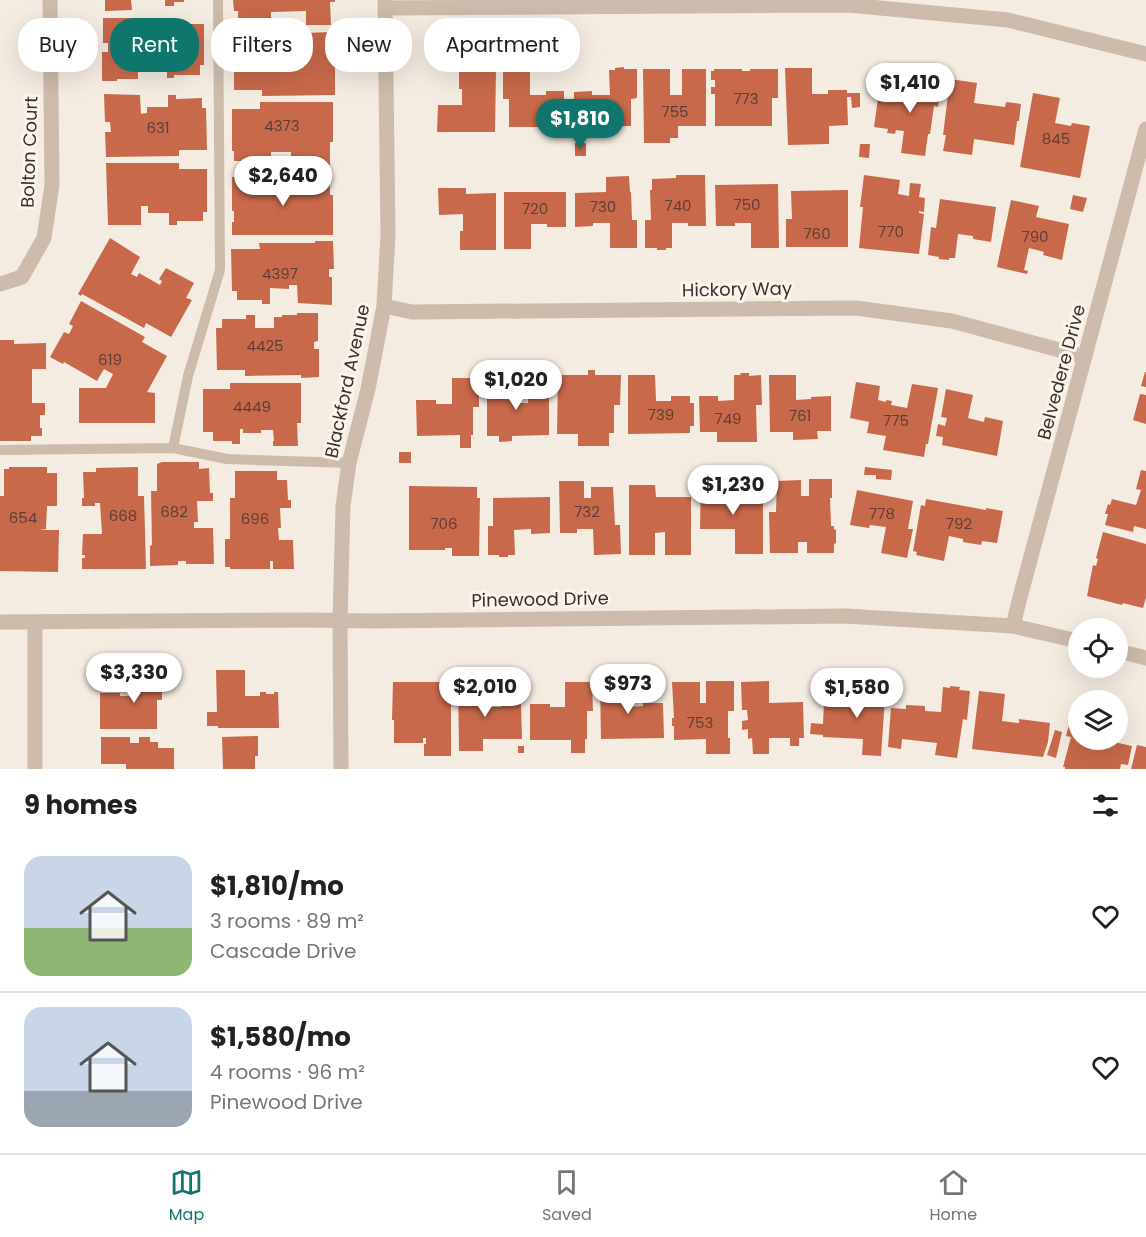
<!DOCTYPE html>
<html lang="en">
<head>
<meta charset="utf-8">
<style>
  :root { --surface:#fff; --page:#f2f2f2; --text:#202124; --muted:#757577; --line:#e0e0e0; --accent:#0f766e }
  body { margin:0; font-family:Poppins,sans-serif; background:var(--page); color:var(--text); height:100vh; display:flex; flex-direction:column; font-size:22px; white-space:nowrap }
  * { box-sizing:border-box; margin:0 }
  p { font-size:20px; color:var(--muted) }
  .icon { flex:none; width:33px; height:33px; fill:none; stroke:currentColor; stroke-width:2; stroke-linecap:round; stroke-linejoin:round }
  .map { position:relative; height:769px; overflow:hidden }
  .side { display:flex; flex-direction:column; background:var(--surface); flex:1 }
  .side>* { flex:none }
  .banner { position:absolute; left:18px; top:18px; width:600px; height:54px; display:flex; gap:12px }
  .fabs { position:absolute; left:1068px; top:618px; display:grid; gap:12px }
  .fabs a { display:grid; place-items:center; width:60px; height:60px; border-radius:50%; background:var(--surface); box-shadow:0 6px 24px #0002; font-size:30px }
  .price { position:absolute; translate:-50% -51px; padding:0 14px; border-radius:21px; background:#fff; color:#222; font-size:20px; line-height:39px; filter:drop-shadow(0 2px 3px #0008) }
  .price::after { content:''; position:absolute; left:50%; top:36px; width:18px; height:14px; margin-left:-9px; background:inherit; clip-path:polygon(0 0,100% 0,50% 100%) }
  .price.active { background:var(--accent); color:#fff }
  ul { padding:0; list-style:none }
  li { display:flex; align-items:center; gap:18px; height:150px; padding:0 24px }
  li+li { border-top:2px solid var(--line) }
  li span { display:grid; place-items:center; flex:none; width:168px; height:120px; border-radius:18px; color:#555 }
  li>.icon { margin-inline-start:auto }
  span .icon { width:72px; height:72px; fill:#fffc; stroke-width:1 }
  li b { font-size:26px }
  h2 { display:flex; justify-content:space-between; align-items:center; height:72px; padding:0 24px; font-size:26px }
  .pill { padding:0 21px; border-radius:24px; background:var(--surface); box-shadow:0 6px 24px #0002; font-size:21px; line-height:54px }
  .pill.active { background:var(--accent); color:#fff }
  .tab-bar { display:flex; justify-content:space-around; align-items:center; height:84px; border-top:2px solid var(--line); background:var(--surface); font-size:16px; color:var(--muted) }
  .tab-bar a { display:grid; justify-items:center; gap:3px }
  .tab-bar .active { color:var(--accent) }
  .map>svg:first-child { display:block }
  .building { fill:#c8694b }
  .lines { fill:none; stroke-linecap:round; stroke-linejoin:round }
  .lane { stroke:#cdbbac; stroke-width:10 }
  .street { stroke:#cdbbac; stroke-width:15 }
  .labels { text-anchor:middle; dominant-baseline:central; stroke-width:6; stroke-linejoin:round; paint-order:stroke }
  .number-label { font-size:15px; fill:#5e3e33 }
  .street-label { font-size:18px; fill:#3b302b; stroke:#fbf5ee }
</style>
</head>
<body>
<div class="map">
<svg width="1146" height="769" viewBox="0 0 1146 769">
  <rect width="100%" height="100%" fill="#f4ebe1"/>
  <!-- building -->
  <path class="building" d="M105 0H131L132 10 105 11Z
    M165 0H184V2H174V6H165Z
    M233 0H335V2H330L331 25H306V11L271 12V23H264V20H238V11H234Z
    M103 18H175V24H204V65H200V75H174V78H167V67H148V70H138V79H117V81H102V52H108V43H103Z
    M331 32V55H335V95L262 96V90H234V47H239L238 38H264V34H272V46H293V47H306L305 33Z
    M624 67V69H637V98L631 99V126L574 127V92L592 91V95H610L609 70H615V68Z
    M785 68H812V94H828V90H847V93H860V107L852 108 851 97H847L848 125 829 126V144L788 145Z
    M459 69H496L495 132H437L438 105H462V89H459Z
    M643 69H670V95H682V69H706V126H678V138H670V143H644Z
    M714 69H742V71H750V69H778V98H772V126H715V94H711V87H715V80H711V71H714Z
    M503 70H530V95H546V91H564V127H509V99H503Z
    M915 75 942 79 938 107 934 106 930 134H928L925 156 901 153 904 131 896 130 895 134 887 133 888 129 874 127 879 91 896 93V97L912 99Z
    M950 79 977 83 974 103 1005 107 1006 102 1021 104 1019 121H1017L1014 145 974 139 972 155 943 151 946 135H943Z
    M1033 93 1060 98 1055 123 1071 126 1072 123 1090 126 1080 178 1020 167Z
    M104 94 140 95 141 114 147 113V107H168V95H176V99L202 98V108H206L207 150H179V156L106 157 105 132H111L110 122H105Z
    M260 102H333V142H330V165H304V163H291V152H271V163H258V161H234V151H232V109H260Z
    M575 143H586V156H575Z
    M860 144H870L869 158 859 157Z
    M106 163H179V169H207V212H203V221H177V225H169V213H148V206H141V225H108Z
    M303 173H330V195H333V235H232V222H234V211H232V177L264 176V186H291V188L303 187V179H305Z
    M676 175H705L706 226H688V223H672V248H666V250H657V248H645V220H651L650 190H652V179L676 178Z
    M864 175 900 180 898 194 909 196 910 183 921 184 919 197 925 198 924 212 919 211V213L924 214 919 254 859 248 863 207H860Z
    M629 176 630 192H631L632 220H637V248H610V223H593V226L575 227V193L606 192V177Z
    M778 184 779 248H751V223H735V226H716L715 185Z
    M438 188H466V194L496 193V250H460V231H463V214L439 215Z
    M848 190V247H786V219H792L791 191Z
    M504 192H566V227H547V224H531V249H504Z
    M1073 195 1087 198 1083 212 1070 209Z
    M940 199 996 207 991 242 973 239V236L958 234 955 258H949V260L939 259V257L928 255 931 227 936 228Z
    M1011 200 1039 206 1036 217 1069 224 1062 260 1043 255 1044 252 1029 248 1024 270 1028 271 1027 274 997 267Z
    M110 238 140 257 131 274 137 277 139 273 160 285 162 281 159 279 166 268 194 283 186 298 192 300 171 337 146 323 144 328 82 294 81 296 78 294Z
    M315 241H333L334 269H329V277H332V305L298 303 297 285H289V289L270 288V304H262V300H237V291H232L231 249H260L259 243H315Z
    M81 301 145 337 142 342 167 356 147 392 155 393V423H79V388H106L113 374 104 369 97 381 64 362 63 364 50 357 64 332 69 334 73 326 69 324Z
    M297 313H318V341L314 342V349H319V377L301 378V375L245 376V370H217L216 328H222V319H246V315H255V328H274V317H282V315H297Z
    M0 340H14V344L46 343V369H32V403H45V415H40V428H42V436H31V441H0Z
    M588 370H595V375H621L620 405H614V433H609V446H578V434H557L558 375H588Z
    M1145 372H1146V387L1141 386Z
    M740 373H749V376L761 375 762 405H756L757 442H717V432H700L699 396H718V401L734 400V375H741Z
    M628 375H655L656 401H671V396H690V403H694V426H690V433L628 434Z
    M769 375H796V400L811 399V397L831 396V431H817L818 439 793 440V432H770Z
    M452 378H479V407H473V435H471V448H460V435L417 436 416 400H436V404H452Z
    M487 379H514V403H528V389L534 383H543L549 389V435L512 436V441L499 442V436H487Z
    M856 382 880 386 878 400 886 402V400L892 401 891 405 907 408 912 384 938 388 928 444H926L924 457 883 450 886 436 867 433 869 422 850 418Z
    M230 383H301V423H297L298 446H273V441H274L273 430H261V433H243V429H240V444H232V441H213V432H203V389H230Z
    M946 389 973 395 968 418 984 422 985 417 1003 421 997 456 942 445 943 437 936 436 938 424 945 426 947 418 941 417Z
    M1140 394 1146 395V424L1133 420Z
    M399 452H411V463H399Z
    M162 462H199V469L209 468 210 493H213V501H197L198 522H194V528H213L214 564H186V561H178V565L150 566V546L152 545 151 491H157V464Z
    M9 467H47V473H57V506H47L46 529 40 530H59L58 572 0 571V496H4V469H9Z
    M138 467V496H144L146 569H82V558H85V555H82L83 534H102L100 503H95V506H82V498H84L83 472H96V468Z
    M865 467 892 470 891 480 876 479V475H864Z
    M1141 470 1146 471V529L1134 526 1133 532 1105 525 1108 514H1105L1108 504 1110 505 1112 499 1136 505 1141 490 1136 489Z
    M235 471H277V480H287L288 500H291V508H280L281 528H278L279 540H293L294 569H273V561H270V569H230V567H225V539H230V498H235Z
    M809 479H832V498H830L831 526H834V530L836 529V543L834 544V553H807V542H798V553H770L769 512H776L777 481 801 480V496H809Z
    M559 481H584V498H591V487H613L615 525H620L621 554 594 555 593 529H577V533H560Z
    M701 481H730V497L763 496V554H735V529H700Z
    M629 485H655L656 497H691V555H665V532L655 533V555H629Z
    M409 486 477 487V498H480L479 556H452V548H445V550H409Z
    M857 490 913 501 908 529H913L907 558 881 553 886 527 870 525 869 528 850 525Z
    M550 497V533L531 534V529L514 530 515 555H508V557H499V555H488V526H493V498Z
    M926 499 986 510V508L1003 511 997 543 982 541 981 545 963 542V539L949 536 944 561 916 555 917 552 913 551 921 505 925 506Z
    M1103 532 1146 544V597L1143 608 1123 603 1122 605 1087 596 1093 565 1096 566 1098 559 1096 558Z
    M141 668H150V671H162V700H157V729H100V693H120V696H135V672H141Z
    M216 670H245V696H260V692H266V694H274V692H278L279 728H218V726H207V712H217Z
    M458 681H486L487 707H501V704L521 703 522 739H483V751H459Z
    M600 681H628V707L643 706V703H663L664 738 601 739Z
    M706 681H734V711H728V738H730V754H706V739L674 740V726H672V718H674L672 682H700V703H706Z
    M769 681V703L803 702 804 738H799V746H790V738H769V754H753L752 738 748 739V729L742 730V721L748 720 747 710H742L741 682Z
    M393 682H451V756H424V744H426V738H423V743H394V720H392Z
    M565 682H592L593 711H587V739H585V753H571V740H530V704H550V707H565Z
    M860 682 886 684 881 756 862 755 863 739 823 737V735L810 734 811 723 823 724 824 702 843 703V706L859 707Z
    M950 686 960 687 959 690 970 691 967 720 963 719 957 758 935 755 937 743 902 739 901 749 888 747 891 708 906 709V705L925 706V711L941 712 943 687 950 688Z
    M979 691 1005 694 1002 721 1019 723V719L1050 723 1048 742 1043 757 972 749Z
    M1073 708 1078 710V740H1105L1132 746 1128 765 1121 764 1120 769H1065V767H1063L1071 737 1066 736Z
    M1055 730 1062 732 1056 758 1047 755Z
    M258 736V756H255V769H223L222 737Z
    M101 737H130V743H139V737H150V742H158V748H174V769H126V764H101Z
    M1137 745 1146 747V769H1131Z
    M518 746H524V753H518Z"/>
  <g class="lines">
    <!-- lane -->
    <path class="lane" d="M173 448 188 376 220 270 218 0
      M0 450 173 448 227 459 349 463"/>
    <!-- street -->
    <path class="street" d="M385 8 848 5 1008 20 1146 54
      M0 284 22 277 44 238 52 185 50 0
      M384 306 412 312 856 308 952 321 1085 357
      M0 622 307 620 375 621 845 616 1013 626 1078 641
      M35 622V769
      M1013 626 1019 601 1146 129
      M1118 651 1146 658
      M341 769 340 620 343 506 349 463 368 389 384 306 388 235 385 0"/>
  </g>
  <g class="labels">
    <!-- number labels -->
    <g class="number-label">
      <text x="746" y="98">773</text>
      <text x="675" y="111">755</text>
      <text x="282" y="125">4373</text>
      <text x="158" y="127">631</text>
      <text x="1056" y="138">845</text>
      <text x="747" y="204">750</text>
      <text x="678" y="205">740</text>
      <text x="603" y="206">730</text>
      <text x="535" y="208">720</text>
      <text x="891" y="231">770</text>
      <text x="817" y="233">760</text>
      <text x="1035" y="236">790</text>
      <text x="280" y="273">4397</text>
      <text x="265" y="345">4425</text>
      <text x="110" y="359">619</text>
      <text x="252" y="406">4449</text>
      <text x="661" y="414">739</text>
      <text x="800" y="415">761</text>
      <text x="728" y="418">749</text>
      <text x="896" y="420">775</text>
      <text x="174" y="511">682</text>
      <text x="587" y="511">732</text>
      <text x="882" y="513">778</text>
      <text x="123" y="515">668</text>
      <text x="23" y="517">654</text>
      <text x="255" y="518">696</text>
      <text x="444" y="523">706</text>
      <text x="959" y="523">792</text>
      <text x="700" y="722">753</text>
    </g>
    <!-- street labels -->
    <g class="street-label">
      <text transform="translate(29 152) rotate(-88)">Bolton Court</text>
      <text transform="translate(737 289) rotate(-1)">Hickory Way</text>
      <text transform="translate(1061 372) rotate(-75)">Belvedere Drive</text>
      <text transform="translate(347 381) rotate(-78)">Blackford Avenue</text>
      <text transform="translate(540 599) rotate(-1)">Pinewood Drive</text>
    </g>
  </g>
</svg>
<div class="fabs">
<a><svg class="icon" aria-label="locate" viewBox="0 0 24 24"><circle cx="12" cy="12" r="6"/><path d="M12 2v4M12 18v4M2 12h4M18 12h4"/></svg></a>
<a><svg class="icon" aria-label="layers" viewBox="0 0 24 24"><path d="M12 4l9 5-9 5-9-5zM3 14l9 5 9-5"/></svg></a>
</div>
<b class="price" style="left:910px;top:114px">$1,410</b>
<b class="price active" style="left:580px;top:150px">$1,810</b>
<b class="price" style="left:283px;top:207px">$2,640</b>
<b class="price" style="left:516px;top:411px">$1,020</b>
<b class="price" style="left:733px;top:516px">$1,230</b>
<b class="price" style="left:134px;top:704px">$3,330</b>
<b class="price" style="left:628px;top:715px">$973</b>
<b class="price" style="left:485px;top:718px">$2,010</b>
<b class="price" style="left:857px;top:719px">$1,580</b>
<div class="banner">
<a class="pill">Buy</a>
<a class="pill active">Rent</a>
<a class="pill">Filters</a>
<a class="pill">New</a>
<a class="pill">Apartment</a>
</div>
</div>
<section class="side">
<h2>9 homes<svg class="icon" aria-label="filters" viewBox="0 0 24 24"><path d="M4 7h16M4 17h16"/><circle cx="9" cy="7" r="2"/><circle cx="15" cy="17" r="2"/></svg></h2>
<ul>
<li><span style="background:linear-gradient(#c9d6e8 60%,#8fb573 0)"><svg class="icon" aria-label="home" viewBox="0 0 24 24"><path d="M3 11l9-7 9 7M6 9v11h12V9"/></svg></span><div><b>$1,810/mo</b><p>3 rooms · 89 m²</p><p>Cascade Drive</p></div><svg class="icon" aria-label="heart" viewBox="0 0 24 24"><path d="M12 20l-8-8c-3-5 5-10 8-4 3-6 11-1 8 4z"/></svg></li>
<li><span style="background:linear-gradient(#c9d6e8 70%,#9aa5b1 0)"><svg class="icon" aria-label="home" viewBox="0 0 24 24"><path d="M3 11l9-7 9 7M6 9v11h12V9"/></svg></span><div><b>$1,580/mo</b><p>4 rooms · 96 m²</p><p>Pinewood Drive</p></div><svg class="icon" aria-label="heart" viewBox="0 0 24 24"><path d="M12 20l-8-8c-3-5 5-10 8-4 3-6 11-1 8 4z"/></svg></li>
</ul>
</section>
<nav class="tab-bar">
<a class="active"><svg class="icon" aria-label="map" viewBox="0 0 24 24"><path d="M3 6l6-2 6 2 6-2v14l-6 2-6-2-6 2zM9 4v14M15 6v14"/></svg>Map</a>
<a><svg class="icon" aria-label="saved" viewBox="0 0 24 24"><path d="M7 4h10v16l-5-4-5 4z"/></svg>Saved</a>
<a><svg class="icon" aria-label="home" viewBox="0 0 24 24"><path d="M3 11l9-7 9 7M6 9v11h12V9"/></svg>Home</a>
</nav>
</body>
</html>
